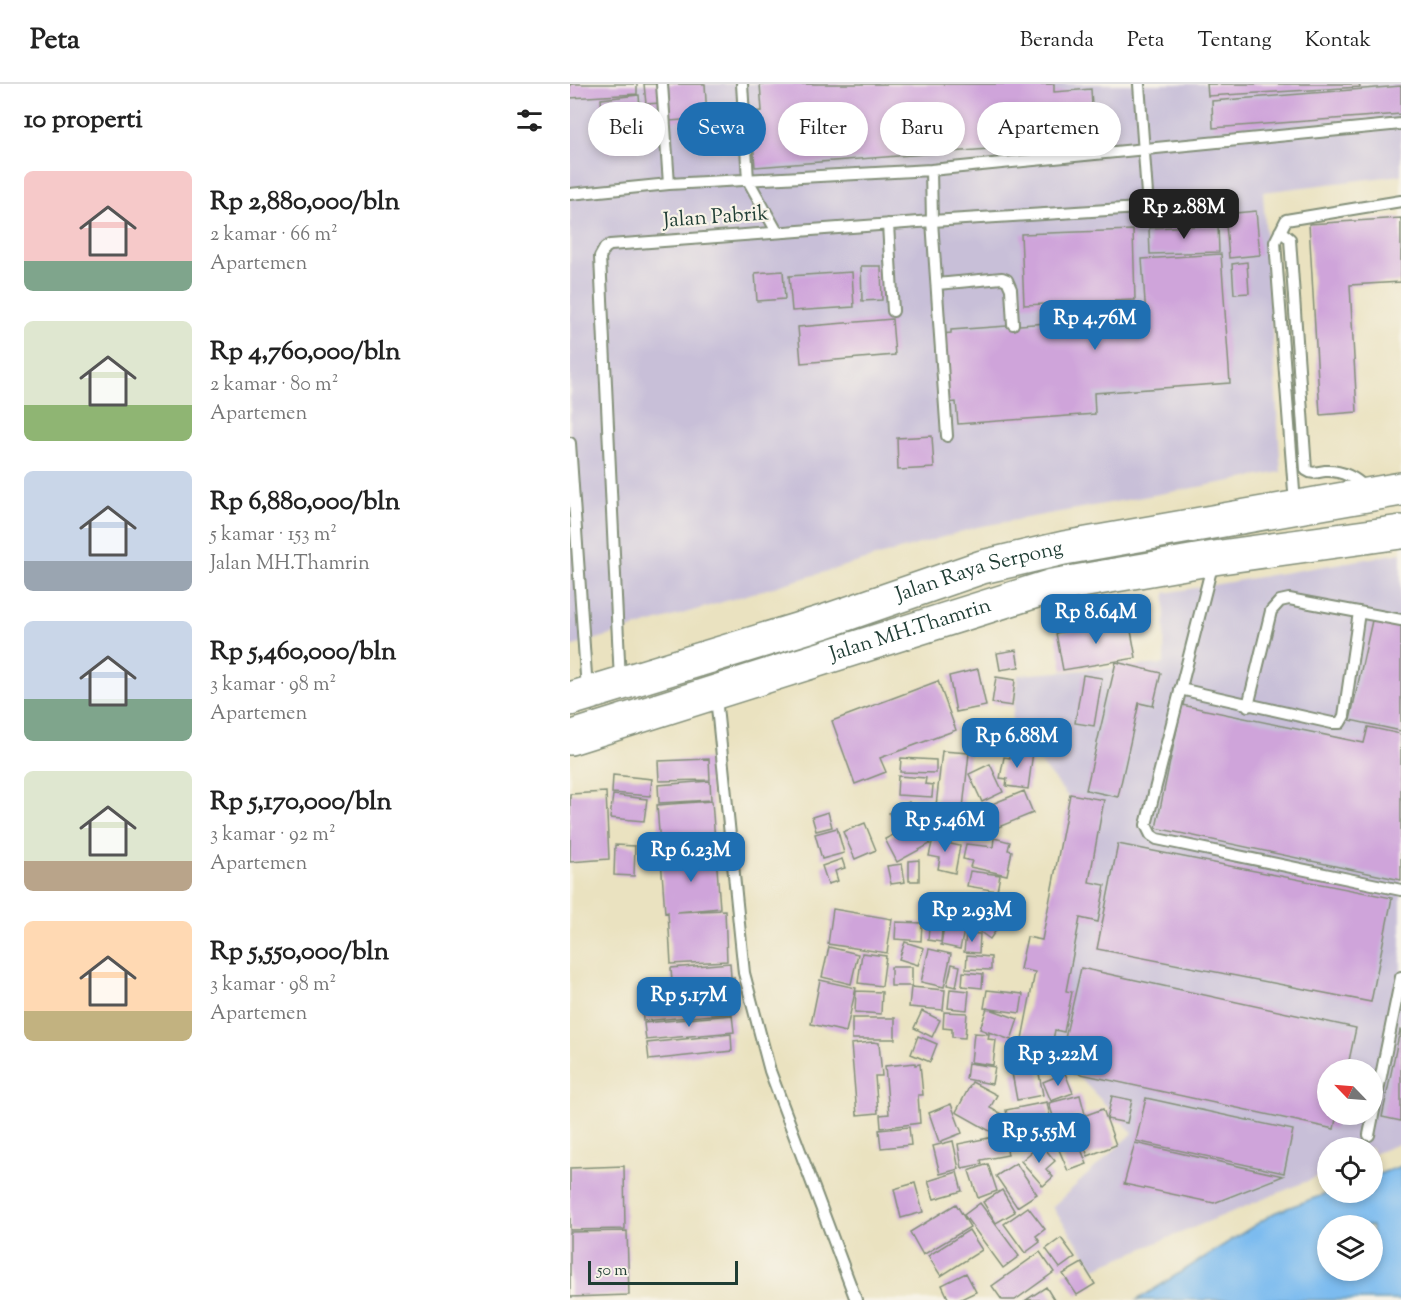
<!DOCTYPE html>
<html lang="id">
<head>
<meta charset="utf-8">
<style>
  :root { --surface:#fff; --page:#f2f2f2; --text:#222; --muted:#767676; --line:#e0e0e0; --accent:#1f6fb2 }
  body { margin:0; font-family:"Sorts Mill Goudy",serif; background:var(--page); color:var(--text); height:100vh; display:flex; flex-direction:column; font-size:22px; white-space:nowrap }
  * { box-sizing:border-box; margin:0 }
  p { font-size:20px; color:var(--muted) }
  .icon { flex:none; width:33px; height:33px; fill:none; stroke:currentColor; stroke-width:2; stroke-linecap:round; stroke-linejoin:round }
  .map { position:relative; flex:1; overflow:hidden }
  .sheet { display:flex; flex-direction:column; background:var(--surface); width:570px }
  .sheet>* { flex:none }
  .banner { position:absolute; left:18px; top:18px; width:570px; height:54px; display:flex; gap:12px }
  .needle { width:39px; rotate:295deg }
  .controls { position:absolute; left:747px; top:975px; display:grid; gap:12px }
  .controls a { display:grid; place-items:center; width:66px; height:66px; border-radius:50%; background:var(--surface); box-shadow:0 3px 9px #0003; font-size:30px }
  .scale { position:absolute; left:18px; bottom:15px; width:150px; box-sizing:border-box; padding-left:6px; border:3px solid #1f3d34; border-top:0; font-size:16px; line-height:21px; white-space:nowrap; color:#1f3d34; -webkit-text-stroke:4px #f7f3e8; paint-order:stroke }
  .price { position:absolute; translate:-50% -51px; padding:0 14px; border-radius:12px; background:var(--accent); color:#fff; font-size:20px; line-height:39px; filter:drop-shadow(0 2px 3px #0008) }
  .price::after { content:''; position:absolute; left:50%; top:36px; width:18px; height:14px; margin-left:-9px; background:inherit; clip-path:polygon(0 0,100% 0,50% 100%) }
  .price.selected { background:#222; color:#fff }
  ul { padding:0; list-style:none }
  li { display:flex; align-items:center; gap:18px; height:150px; padding:0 24px }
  li span { display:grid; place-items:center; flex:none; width:168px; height:120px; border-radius:9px; color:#555 }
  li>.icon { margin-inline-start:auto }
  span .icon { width:72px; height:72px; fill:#fffc; stroke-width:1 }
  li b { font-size:26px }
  h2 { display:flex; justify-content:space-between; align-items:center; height:72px; padding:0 24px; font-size:26px }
  .pill { padding:0 21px; border-radius:27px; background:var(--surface); box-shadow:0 3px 9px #0003; font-size:21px; line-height:54px }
  .pill.selected { background:var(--accent); color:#fff }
  header { display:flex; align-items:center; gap:36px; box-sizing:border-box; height:84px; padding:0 30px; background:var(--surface); border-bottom:2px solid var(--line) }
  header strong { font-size:28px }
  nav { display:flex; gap:33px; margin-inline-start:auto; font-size:21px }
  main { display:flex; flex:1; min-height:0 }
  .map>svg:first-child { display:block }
  .industrial { fill:#c8bfd8; fill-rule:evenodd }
  .water { fill:#7bbbef; stroke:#4d7c92; stroke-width:1.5; fill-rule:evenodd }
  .building { fill:#cfa4da }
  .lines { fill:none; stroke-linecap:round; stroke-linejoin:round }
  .service-casing { stroke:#84907a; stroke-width:14 }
  .primary-casing { stroke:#84907a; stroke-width:36 }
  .service { stroke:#fff; stroke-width:10 }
  .primary { stroke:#fff; stroke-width:33 }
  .labels { text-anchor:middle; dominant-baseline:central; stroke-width:4.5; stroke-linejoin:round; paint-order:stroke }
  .street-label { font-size:21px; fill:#1f3d34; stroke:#f7f3e8 }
</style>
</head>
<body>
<header>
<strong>Peta</strong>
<nav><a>Beranda</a><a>Peta</a><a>Tentang</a><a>Kontak</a></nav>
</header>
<main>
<section class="sheet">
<h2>10 properti<svg class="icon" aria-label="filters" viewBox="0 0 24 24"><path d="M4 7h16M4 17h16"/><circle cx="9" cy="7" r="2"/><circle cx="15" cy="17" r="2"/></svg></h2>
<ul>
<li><span style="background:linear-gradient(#f6c9c9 75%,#7fa58c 0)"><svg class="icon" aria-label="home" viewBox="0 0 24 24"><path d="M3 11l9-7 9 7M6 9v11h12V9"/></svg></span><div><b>Rp 2,880,000/bln</b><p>2 kamar · 66 m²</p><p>Apartemen</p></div></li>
<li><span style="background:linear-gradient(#dfe7d0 70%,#8fb573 0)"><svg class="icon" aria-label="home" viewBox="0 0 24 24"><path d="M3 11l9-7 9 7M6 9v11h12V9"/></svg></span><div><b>Rp 4,760,000/bln</b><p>2 kamar · 80 m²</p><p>Apartemen</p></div></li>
<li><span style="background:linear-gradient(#c9d6e8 75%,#9aa5b1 0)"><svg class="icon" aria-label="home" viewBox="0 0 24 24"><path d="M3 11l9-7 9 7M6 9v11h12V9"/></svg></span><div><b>Rp 6,880,000/bln</b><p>5 kamar · 153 m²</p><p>Jalan MH.Thamrin</p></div></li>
<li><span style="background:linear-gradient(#c9d6e8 65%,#7fa58c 0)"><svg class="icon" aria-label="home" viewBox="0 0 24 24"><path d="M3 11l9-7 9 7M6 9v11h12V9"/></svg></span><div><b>Rp 5,460,000/bln</b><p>3 kamar · 98 m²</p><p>Apartemen</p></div></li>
<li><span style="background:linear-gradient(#dfe7d0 75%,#b9a48a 0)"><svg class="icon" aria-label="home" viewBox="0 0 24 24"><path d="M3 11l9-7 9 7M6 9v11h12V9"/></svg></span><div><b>Rp 5,170,000/bln</b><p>3 kamar · 92 m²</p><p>Apartemen</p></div></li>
<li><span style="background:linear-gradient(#ffd9b3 75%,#c2b280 0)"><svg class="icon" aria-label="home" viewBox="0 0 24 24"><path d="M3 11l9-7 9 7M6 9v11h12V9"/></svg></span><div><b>Rp 5,550,000/bln</b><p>3 kamar · 98 m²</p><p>Apartemen</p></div></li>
</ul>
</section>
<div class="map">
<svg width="831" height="1216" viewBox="0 0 831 1216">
  <rect width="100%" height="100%" fill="#f7f3e8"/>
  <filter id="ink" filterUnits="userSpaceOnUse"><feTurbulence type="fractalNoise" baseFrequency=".0167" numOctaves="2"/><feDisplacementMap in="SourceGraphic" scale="12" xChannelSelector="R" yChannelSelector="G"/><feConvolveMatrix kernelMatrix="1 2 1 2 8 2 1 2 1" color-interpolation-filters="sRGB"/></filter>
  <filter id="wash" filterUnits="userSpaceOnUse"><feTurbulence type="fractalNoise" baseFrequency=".008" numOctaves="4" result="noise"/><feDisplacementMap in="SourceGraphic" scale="24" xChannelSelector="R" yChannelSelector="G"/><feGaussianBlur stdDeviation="1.35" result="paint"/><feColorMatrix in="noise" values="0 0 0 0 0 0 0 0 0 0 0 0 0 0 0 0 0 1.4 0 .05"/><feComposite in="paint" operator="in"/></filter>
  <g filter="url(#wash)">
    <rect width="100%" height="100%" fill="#eae2c0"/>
    <!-- industrial -->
    <path class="industrial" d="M0 0H831V91L693 108 711 388 407 443 0 563Z
      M831 469V1059L803 1070 802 1064H758L757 1089 525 1184 482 1123 563 1049 503 987 453 970 504 720 441 643 448 591 594 580 595 509ZM758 986H802V1030H758Z"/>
    <!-- water -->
    <path class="water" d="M831 1082V1216H567L704 1129 758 1109 802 1108 803 1092ZM758 1142H802V1186H758Z"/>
    <g id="blocks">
      <!-- building -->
      <path class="building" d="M0 0H67V10L0 14Z
        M74 0H88L90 19 76 20Z
        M98 0H135L137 34 100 37Z
        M190 0H484V8L521 5 524 57 185 83 181 28 192 27Z
        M637 0H789L790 3 638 12Z
        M831 2V30L643 44 642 17Z
        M69 11 73 65 35 68 31 15Z
        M686 127 690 171 659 174 655 130Z
        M831 134V198L780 201 787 328 750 331 739 140Z
        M648 141 649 168 580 170 579 144Z
        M563 146 565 216 454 221 451 150Z
        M651 170 660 299 524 309 525 330 388 340 386 318 377 319 372 250 381 249V246L576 232 572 175Z
        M677 178 679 209 664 210 662 180Z
        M291 182H311L312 216 292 217Z
        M213 187 215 215 187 217 185 189Z
        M282 188 284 223 222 227 219 192Z
        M322 235 325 271 231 279 228 243Z
        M362 352 364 384 328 386 327 354Z
        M803 532 831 539V647L780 636Z
        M559 536 566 574 493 586 486 549Z
        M446 566 449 583 430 586 427 569Z
        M546 578 591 589 583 622 569 619 548 713 516 706Z
        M408 585 416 622 386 628 379 592Z
        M513 591 532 594 524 642 505 639Z
        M426 593 445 596 442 622 422 619Z
        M368 597 386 646 310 674 316 688 285 700 262 637Z
        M612 621 794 659 798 643 831 650V796L586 744Z
        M434 639V661L400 662V640Z
        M441 665 463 668 458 705 436 702 437 695 430 694 434 673 440 674Z
        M372 667 399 669 393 724 366 722Z
        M331 674 366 676V689L330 688Z
        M139 675 140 696 89 697 88 677Z
        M420 680 433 708 412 718 399 690Z
        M43 691 82 695 80 712 42 709Z
        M328 692 356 694 355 700 363 701 362 713 327 711Z
        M140 697 141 716 89 719 88 701Z
        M454 707 463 729 404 753 395 731Z
        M36 708 39 775 0 778V710Z
        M500 710 534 716 519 798 535 801 528 838 510 834 496 907 502 908 494 948 485 946 481 966 451 960 465 888 450 885 457 853 472 856Z
        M43 711 77 715 74 737 40 734Z
        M142 717 150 824 107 828 155 826 157 877 101 880 98 828 95 829 87 721Z
        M339 718 360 760 327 778 315 755 329 748 319 729Z
        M372 723 386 730 378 747 364 740Z
        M258 728 262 743 246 747 242 733Z
        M295 739 306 766 285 775 273 748Z
        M267 744 274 769 252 775 245 750Z
        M364 750 377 753 376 759 390 762 385 789 368 785 370 774 359 772Z
        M424 754 440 758 438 766 442 767 437 791 400 783 402 777 393 775 396 760 423 763Z
        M548 760 822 814 801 918 527 865Z
        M45 761 65 762 64 792 44 791Z
        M272 775 275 784 265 787 268 797 258 800 252 782Z
        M349 776V797H339V777Z
        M332 780 335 798 321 800 317 782Z
        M400 787 430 791 427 807 397 802Z
        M413 809 448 823 443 836 408 822Z
        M372 818 373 835 354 836 353 820Z
        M409 823 431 839 420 855 398 839Z
        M263 825 322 835 317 869 258 860Z
        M326 838 352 839 351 857 325 855Z
        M374 843 394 847 390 865 371 861Z
        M359 844 372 845 371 858 358 856Z
        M396 849 410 850 409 869 394 868Z
        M335 858 354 864 348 881 329 875Z
        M259 863 288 870 281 900 252 893Z
        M359 865 381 870 374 903 351 898Z
        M292 869 316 872 312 902 288 899Z
        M397 871 421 873V886L396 885Z
        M160 879 161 893H164L166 911 72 919 71 900 102 898 101 884Z
        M382 880 390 882 386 903 377 901Z
        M321 883H342V902H321Z
        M511 884 786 944 777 986H758V1030H767L764 1045 488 985Z
        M393 888 413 890 412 904 392 902Z
        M250 896 286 904 276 948 241 940Z
        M341 903 375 906 373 926 339 923Z
        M380 905 399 907 397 926 378 924Z
        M417 906 453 910 450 929 414 924Z
        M286 907 312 908 311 930 285 928Z
        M163 913 165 929 73 937 72 922Z
        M417 924 448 935 441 956 410 945Z
        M352 927 370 936 362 953 344 944Z
        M374 928 397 929 395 954 382 953V945L373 944Z
        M162 931 164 948 76 956 74 939Z
        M282 934H325V955H282Z
        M830 946H831V1037L812 1033Z
        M404 949 419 950 418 955 426 956 423 981 401 978Z
        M161 950 162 967 79 976 77 959Z
        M348 952 367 960 360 978 341 970Z
        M303 958 309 959 312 992H305L308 1029 287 1031 281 960Z
        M345 979V981L350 980 353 1011H348L350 1039 311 1044 310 1031 319 1030 315 982Z
        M398 979 425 983 422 1000 396 995Z
        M468 984 473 1011 447 1016 442 989Z
        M495 989 503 1009 481 1017 473 998Z
        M402 998 427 1011 420 1024 435 1032 425 1050 386 1028Z
        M510 1011 515 1030 485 1039 479 1019Z
        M542 1012 562 1016 557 1039 537 1035Z
        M576 1014 723 1046 714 1089 566 1057Z
        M477 1018 481 1039 474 1040 478 1058 444 1064 436 1026Z
        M381 1020 392 1049 369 1058 359 1029Z
        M533 1025 546 1061 518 1072 509 1049 490 1055 485 1042Z
        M339 1043 341 1061 311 1064 309 1046Z
        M434 1051 438 1071 411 1076 412 1080 392 1084 388 1060Z
        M506 1053 517 1080 498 1087 487 1061Z
        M383 1057 389 1085 370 1090 363 1062Z
        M565 1059 713 1092 644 1119 554 1100Z
        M471 1060 485 1077 476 1085 483 1093 473 1102 451 1077Z
        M446 1079 467 1110 447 1123 426 1092Z
        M418 1080 427 1107 408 1114 399 1087Z
        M54 1082 55 1145 0 1146V1084Z
        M387 1088 392 1107 364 1115 358 1097Z
        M345 1099 353 1128 331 1134 324 1105Z
        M432 1106 445 1128 426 1139 413 1118Z
        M410 1119 449 1172 433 1184 394 1131Z
        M386 1120 400 1143 353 1171 340 1148Z
        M458 1123 475 1145 466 1152 470 1158 455 1169 434 1140Z
        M399 1146 412 1166 371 1192 358 1172Z
        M57 1147 59 1211 0 1213V1148Z
        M491 1154 505 1173 490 1184 476 1165Z
        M470 1168 484 1188 445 1216H432L422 1202Z
        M512 1179 525 1200 507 1211 493 1190Z
        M396 1189 406 1208 389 1216H379L372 1201Z
        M476 1203 484 1216H456Z"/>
    </g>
  </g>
  <g filter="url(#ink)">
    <use href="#blocks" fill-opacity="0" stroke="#84907a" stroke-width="1.5"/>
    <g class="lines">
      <defs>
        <path id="service" d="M92 0 99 100
          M172 0 178 96 207 148
          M361 86 362 137 377 352
          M0 110 99 100 361 86 831 40
          M318 140 323 227
          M710 147 720 155 736 386C743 391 747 388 755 387 772 386 786 394 797 405
          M367 200 432 194 437 196 441 205 443 240
          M0 359 17 606
          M725 420 705 158 716 136 831 117
          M643 478 576 741 581 751 587 755 831 806
          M50 597 30 173 35 164 40 161 362 137 569 124 577 117V110L569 0
          M610 605 762 639H770L774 632 789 528
          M146 613 174 889 200 987 286 1216
          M678 622 701 527 710 517 719 515 831 536
          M799 1051 831 893"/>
        <g id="primary">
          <path id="s1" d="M0 615 256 537 412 483 494 464 831 405"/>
          <path id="s2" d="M0 654 482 502 644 474 831 448"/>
        </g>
      </defs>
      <!-- service casing -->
      <use href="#service" class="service-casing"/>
      <!-- primary casing -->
      <use href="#primary" class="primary-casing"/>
      <!-- service -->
      <use href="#service" class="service"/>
      <!-- primary -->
      <use href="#primary" class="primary"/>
    </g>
  </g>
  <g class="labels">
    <!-- street labels -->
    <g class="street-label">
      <text transform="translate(146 134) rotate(-4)">Jalan Pabrik</text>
      <text stroke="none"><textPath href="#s1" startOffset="429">Jalan Raya Serpong</textPath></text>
      <text stroke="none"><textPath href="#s2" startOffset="357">Jalan MH.Thamrin</textPath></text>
    </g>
  </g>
</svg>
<div class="controls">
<a><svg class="needle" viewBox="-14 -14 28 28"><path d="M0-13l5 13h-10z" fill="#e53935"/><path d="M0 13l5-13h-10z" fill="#767676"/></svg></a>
<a><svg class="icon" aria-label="locate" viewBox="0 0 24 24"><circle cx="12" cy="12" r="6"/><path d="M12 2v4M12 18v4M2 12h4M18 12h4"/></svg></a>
<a><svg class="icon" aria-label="layers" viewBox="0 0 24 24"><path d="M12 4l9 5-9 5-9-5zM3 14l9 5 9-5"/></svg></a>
</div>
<div class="scale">50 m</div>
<b class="price selected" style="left:614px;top:156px">Rp 2.88M</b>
<b class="price" style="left:525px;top:267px">Rp 4.76M</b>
<b class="price" style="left:526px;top:561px">Rp 8.64M</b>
<b class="price" style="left:447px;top:685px">Rp 6.88M</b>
<b class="price" style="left:375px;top:769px">Rp 5.46M</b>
<b class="price" style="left:121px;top:799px">Rp 6.23M</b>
<b class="price" style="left:402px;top:859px">Rp 2.93M</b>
<b class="price" style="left:119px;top:944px">Rp 5.17M</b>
<b class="price" style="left:488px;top:1003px">Rp 3.22M</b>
<b class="price" style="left:469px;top:1080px">Rp 5.55M</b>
<div class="banner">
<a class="pill">Beli</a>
<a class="pill selected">Sewa</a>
<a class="pill">Filter</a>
<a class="pill">Baru</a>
<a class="pill">Apartemen</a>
</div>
</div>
</main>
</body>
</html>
